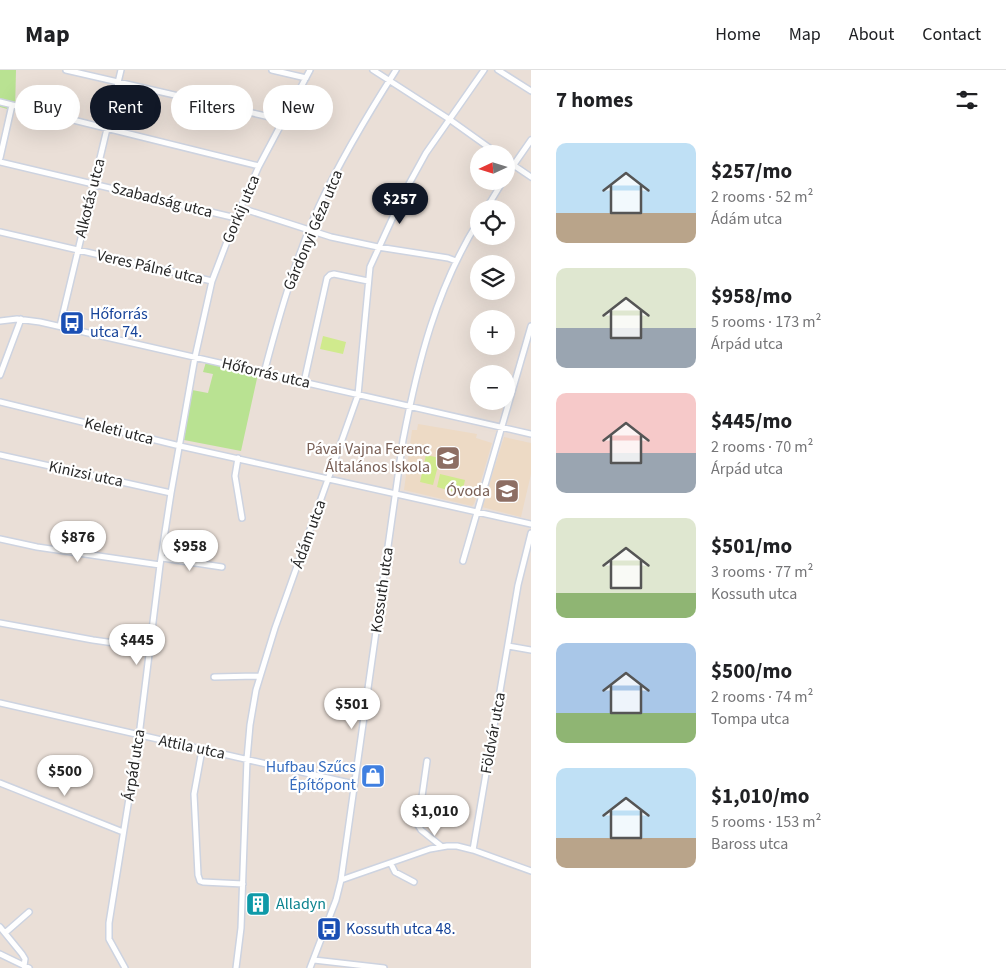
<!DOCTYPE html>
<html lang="en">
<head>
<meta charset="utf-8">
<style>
  :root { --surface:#fff; --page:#f2f2f2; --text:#202124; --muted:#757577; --line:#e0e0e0; --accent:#111827 }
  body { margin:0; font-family:"Source Sans 3",sans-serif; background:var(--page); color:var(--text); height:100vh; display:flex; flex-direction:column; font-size:19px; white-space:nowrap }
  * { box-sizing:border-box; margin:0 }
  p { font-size:16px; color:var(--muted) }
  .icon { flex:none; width:28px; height:28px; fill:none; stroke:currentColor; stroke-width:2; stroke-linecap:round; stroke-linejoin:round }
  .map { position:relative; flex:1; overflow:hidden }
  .drawer { display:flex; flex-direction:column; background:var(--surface); width:475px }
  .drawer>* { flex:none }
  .guide { position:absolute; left:15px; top:15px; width:440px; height:45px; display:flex; gap:10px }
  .needle { width:32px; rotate:266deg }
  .fabs { position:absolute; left:470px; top:75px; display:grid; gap:10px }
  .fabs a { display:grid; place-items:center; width:45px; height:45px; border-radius:50%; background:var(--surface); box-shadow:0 5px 20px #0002; font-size:25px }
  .price { position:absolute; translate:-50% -42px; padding:0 11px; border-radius:18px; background:#fff; color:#222; font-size:16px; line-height:32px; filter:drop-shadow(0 1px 2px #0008) }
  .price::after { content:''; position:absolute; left:50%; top:30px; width:15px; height:11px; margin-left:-8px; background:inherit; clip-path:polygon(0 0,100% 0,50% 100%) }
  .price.on { background:var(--accent); color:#fff }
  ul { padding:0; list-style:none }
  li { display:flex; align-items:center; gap:15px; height:125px; padding:0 25px }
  li span { display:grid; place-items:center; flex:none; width:140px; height:100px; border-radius:10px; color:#555 }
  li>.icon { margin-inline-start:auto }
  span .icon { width:60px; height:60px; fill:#fffc; stroke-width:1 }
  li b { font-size:21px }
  h2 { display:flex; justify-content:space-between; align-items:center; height:60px; padding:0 25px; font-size:21px }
  .pill { padding:0 18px; border-radius:22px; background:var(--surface); box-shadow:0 5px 20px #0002; font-size:18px; line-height:45px }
  .pill.on { background:var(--accent); color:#fff }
  header { display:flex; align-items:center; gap:30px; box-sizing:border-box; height:70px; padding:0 25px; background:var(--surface); border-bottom:1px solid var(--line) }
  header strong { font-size:24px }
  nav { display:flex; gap:28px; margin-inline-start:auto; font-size:18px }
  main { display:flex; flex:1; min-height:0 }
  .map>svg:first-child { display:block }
  .education { fill:#eddac5 }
  .green { fill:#b9e292 }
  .pitch { fill:#d0ea8d }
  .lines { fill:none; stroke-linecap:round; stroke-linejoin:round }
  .minor-casing { stroke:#cdd3e0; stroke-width:8 }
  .minor { stroke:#fff; stroke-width:5 }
  .labels { text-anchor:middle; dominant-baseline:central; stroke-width:4.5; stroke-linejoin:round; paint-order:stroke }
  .street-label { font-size:16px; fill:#272727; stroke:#fff }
  .transit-label { font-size:16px; fill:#164399; stroke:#fff; text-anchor:start }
  .education-label { font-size:16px; fill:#785e54; stroke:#fff; text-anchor:end }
  .shop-label { font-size:16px; fill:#366cbe; stroke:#fff; text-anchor:end }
  .culture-label { font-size:16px; fill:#0d838f; stroke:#fff; text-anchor:start }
</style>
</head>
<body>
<header>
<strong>Map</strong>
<nav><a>Home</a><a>Map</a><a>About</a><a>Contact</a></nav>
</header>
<main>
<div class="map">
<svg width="531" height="898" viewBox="0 0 531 898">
  <rect width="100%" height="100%" fill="#eadfd7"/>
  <!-- education -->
  <path class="education" d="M418 354 477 364 476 368 492 373 483 404 474 434 472 436 404 420 412 360H417Z
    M504 367 531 373V404L521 447 482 437Z"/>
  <!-- green -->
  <path class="green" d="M0 0H16L15 41 0 37Z
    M206 292 258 304 241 381 184 370 192 320 208 323 213 304 203 302Z"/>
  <!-- pitch -->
  <path class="pitch" d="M323 266 346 272 343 284 320 279Z
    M426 385 440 388 433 415 420 412Z
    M440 404 465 410 462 424 437 417Z"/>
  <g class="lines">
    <defs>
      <path id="minor" d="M66 0 283 50
        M272 0 306 8
        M373 0 449 49 498 84
        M498 0 531 21
        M0 32 259 96
        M0 88 12 35
        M506 90 531 107
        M0 92 236 148
        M506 106 531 70
        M241 138 331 167 378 177 448 188 456 191
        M486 139 503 111
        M0 162 212 211
        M0 251 17 249 40 252 531 364
        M60 256 121 0
        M264 303C279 246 295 190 319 136 341 89 368 44 396 0
        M0 305 21 249
        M304 312 327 208 330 205 334 204 368 211
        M0 332 180 376 531 454
        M0 385 171 423
        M238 388 235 406 242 448
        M0 469 37 477 160 495
        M162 488 222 497
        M463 491 531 256
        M0 553 93 570 149 578
        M508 576 531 580
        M214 607 260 606
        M0 633 354 714
        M202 680 194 724 198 805 200 811 203 812 243 814
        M427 691 418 755 421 760 441 776
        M0 713 123 762
        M473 780 518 515 531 463
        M391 794 395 802 414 812
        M341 810 430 779 447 776H457L473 780 531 801
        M0 857 22 884 25 889 24 896
        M5 863 29 842
        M0 884 29 898
        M314 890 384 898
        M125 898 109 869V853L139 666 160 495 171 423 195 287 212 211 236 148 259 96 310 0
        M236 898 241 858 247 689 250 655 256 620 275 558 358 325 370 197 404 123 426 83 484 0
        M310 898 336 830 341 810 403 370C418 292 436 219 479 150"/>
    </defs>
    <!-- minor casing -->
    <use href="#minor" class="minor-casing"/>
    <!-- minor -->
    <use href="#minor" class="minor"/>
  </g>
  <!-- icons -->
  <defs>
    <symbol id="bus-square" viewBox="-11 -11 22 22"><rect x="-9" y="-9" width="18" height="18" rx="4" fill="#1a4fb4" stroke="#fff"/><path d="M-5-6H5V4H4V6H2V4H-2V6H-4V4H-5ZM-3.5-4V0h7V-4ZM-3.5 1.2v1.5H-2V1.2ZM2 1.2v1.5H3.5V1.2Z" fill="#fff"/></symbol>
    <symbol id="school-square" viewBox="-11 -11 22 22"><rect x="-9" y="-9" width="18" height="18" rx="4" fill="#8d6e63" stroke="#fff"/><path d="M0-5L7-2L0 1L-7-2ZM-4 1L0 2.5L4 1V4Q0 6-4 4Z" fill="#fff"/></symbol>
    <symbol id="shop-square" viewBox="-11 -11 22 22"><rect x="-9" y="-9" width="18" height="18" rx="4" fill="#3f7fe0" stroke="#fff"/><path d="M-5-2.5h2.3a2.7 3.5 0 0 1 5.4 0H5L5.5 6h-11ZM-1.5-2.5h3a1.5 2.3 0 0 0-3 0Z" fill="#fff"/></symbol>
    <symbol id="building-square" viewBox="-11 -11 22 22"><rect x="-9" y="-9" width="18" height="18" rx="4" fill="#0f9aa8" stroke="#fff"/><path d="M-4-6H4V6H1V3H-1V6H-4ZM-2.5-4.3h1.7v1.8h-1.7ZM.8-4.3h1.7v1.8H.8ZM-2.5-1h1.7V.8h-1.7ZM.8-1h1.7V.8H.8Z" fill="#fff"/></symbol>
  </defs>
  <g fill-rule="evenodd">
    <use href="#bus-square" x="58" y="239" width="28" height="28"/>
    <use href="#school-square" x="434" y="374" width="28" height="28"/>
    <use href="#school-square" x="493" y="407" width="28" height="28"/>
    <use href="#shop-square" x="359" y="692" width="28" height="28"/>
    <use href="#building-square" x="244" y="820" width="28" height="28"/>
    <use href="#bus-square" x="315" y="845" width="28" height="28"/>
  </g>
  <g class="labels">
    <!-- street labels -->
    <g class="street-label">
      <text transform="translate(90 128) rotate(-76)">Alkotás utca</text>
      <text transform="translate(162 130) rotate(14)">Szabadság utca</text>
      <text transform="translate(241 139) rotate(-67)">Gorkij utca</text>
      <text transform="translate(313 160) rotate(-67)">Gárdonyi Géza utca</text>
      <text transform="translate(150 197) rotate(13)">Veres Pálné utca</text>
      <text transform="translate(266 303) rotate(13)">Hőforrás utca</text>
      <text transform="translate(119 361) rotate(14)">Keleti utca</text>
      <text transform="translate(86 404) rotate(12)">Kinizsi utca</text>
      <text transform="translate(309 464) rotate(-70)">Ádám utca</text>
      <text transform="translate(382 520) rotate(-82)">Kossuth utca</text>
      <text transform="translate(493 663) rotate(-80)">Földvár utca</text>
      <text transform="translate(192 677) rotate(12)">Attila utca</text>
      <text transform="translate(134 695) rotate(-81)">Árpád utca</text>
    </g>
    <!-- transit labels -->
    <g class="transit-label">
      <text x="90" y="244">Hőforrás<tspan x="90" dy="18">utca 74.</tspan></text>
      <text x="346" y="859">Kossuth utca 48.</text>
    </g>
    <!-- education labels -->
    <g class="education-label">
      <text x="430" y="379">Pávai Vajna Ferenc<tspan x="430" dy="18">Általános Iskola</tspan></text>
      <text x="490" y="421">Óvoda</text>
    </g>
    <!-- shop labels -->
    <g class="shop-label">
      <text x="356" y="697">Hufbau Szűcs<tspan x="356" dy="18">Építőpont</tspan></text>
    </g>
    <!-- culture labels -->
    <g class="culture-label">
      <text x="276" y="834">Alladyn</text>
    </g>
  </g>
</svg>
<div class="fabs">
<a><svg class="needle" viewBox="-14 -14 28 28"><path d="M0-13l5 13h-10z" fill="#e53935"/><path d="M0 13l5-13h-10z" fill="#757577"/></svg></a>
<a><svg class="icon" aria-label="locate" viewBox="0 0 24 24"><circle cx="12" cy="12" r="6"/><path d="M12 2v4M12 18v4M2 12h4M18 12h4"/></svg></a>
<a><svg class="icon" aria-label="layers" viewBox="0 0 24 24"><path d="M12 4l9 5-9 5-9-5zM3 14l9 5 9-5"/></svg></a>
<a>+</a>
<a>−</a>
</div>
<b class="price on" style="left:400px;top:155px">$257</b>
<b class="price" style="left:78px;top:493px">$876</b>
<b class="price" style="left:190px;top:502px">$958</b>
<b class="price" style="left:137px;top:596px">$445</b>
<b class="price" style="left:352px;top:660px">$501</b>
<b class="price" style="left:65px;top:727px">$500</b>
<b class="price" style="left:435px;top:767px">$1,010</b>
<div class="guide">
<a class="pill">Buy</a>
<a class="pill on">Rent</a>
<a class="pill">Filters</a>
<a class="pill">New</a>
</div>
</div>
<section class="drawer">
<h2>7 homes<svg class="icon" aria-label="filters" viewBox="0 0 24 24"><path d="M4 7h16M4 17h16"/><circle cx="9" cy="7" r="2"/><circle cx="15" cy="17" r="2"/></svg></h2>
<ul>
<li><span style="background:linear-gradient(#bfe0f5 70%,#b9a48a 0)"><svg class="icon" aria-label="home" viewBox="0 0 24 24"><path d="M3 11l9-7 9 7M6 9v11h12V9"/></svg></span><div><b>$257/mo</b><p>2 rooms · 52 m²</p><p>Ádám utca</p></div></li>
<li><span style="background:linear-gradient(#dfe7d0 60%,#9aa5b1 0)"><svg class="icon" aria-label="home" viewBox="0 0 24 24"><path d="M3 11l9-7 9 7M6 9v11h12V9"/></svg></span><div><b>$958/mo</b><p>5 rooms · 173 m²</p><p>Árpád utca</p></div></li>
<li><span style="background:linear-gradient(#f6c9c9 60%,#9aa5b1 0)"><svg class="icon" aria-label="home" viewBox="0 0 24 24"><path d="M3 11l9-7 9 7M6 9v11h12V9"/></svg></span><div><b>$445/mo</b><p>2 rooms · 70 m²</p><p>Árpád utca</p></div></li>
<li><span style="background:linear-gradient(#dfe7d0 75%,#8fb573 0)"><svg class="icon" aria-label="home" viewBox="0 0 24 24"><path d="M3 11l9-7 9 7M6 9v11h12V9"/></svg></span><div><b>$501/mo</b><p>3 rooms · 77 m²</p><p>Kossuth utca</p></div></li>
<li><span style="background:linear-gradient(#a9c7e8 70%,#8fb573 0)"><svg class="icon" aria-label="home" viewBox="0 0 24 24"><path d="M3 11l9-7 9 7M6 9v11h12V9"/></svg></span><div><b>$500/mo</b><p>2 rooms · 74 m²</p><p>Tompa utca</p></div></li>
<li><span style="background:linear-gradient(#bfe0f5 70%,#b9a48a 0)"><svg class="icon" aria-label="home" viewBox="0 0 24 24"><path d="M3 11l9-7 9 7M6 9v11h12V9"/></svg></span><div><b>$1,010/mo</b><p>5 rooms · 153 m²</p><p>Baross utca</p></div></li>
</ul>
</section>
</main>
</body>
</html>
